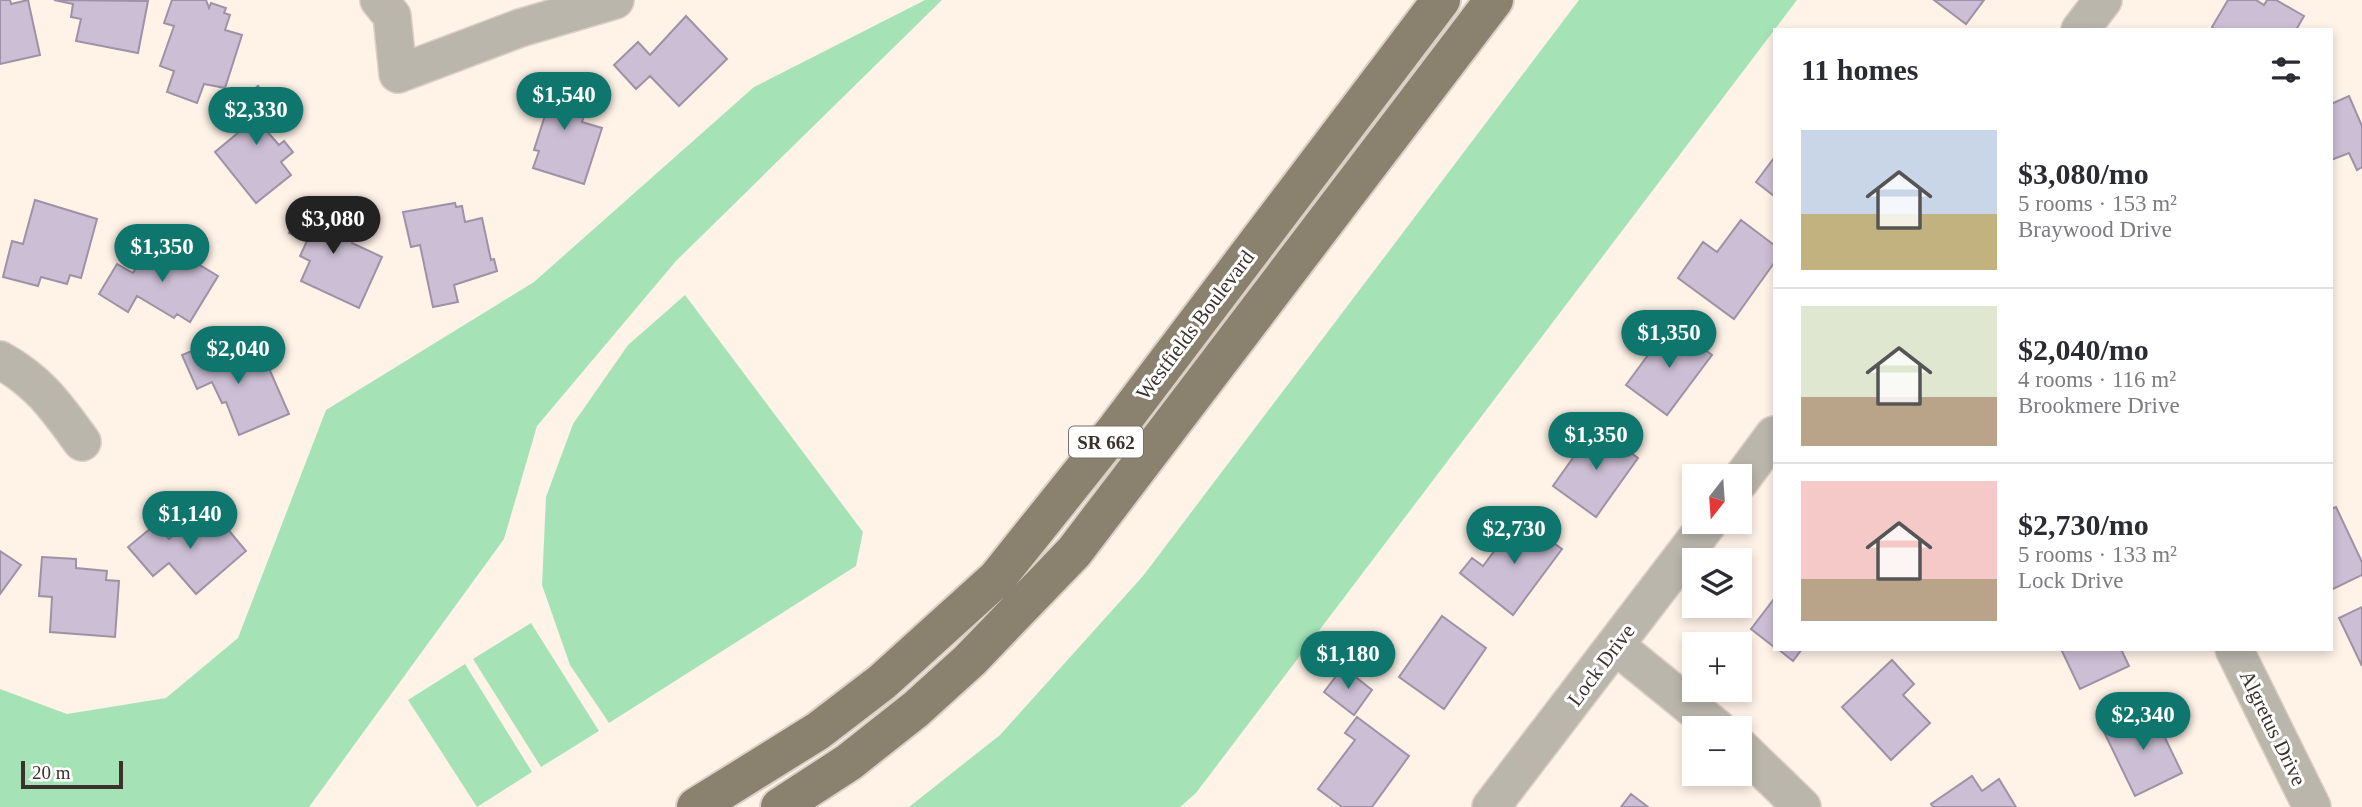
<!DOCTYPE html>
<html lang="en">
<head>
<meta charset="utf-8">
<style>
  :root { --surface:#fff; --page:#f2f2f3; --text:#2b2b33; --muted:#7c7c81; --line:#e1e1e2; --accent:#0f766e }
  body { margin:0; font-family:"Times New Roman",serif; background:var(--page); color:var(--text); height:100vh; display:flex; flex-direction:column; font-size:26px; white-space:nowrap }
  * { box-sizing:border-box; margin:0 }
  p { font-size:23px; color:var(--muted) }
  .icon { flex:none; width:38px; height:38px; fill:none; stroke:currentColor; stroke-width:2; stroke-linecap:round; stroke-linejoin:round }
  .map { position:relative; flex:1; overflow:hidden }
  .details { position:absolute; left:1773px; top:28px; width:560px; height:623px; display:flex; flex-direction:column; background:var(--surface); border-radius:0px; box-shadow:0 4px 10px #0003 }
  .details>* { flex:none }
  .needle { width:46px; rotate:197deg }
  .fabs { position:absolute; left:1682px; top:464px; display:grid; gap:14px }
  .fabs a { display:grid; place-items:center; width:70px; height:70px; border-radius:0px; background:var(--surface); box-shadow:0 4px 10px #0003; font-size:35px }
  .scale { position:absolute; left:21px; bottom:18px; width:102px; box-sizing:border-box; padding-left:7px; border:4px solid #3a322b; border-top:0; font-size:19px; line-height:24px; white-space:nowrap; color:#3a322b; -webkit-text-stroke:5px #fff; paint-order:stroke }
  .price { position:absolute; translate:-50% -60px; padding:0 16px; border-radius:24px; background:var(--accent); color:#fff; font-size:23px; line-height:46px; filter:drop-shadow(0 2px 4px #0008) }
  .price::after { content:''; position:absolute; left:50%; top:42px; width:21px; height:16px; margin-left:-10px; background:inherit; clip-path:polygon(0 0,100% 0,50% 100%) }
  .price.on { background:#222; color:#fff }
  ul { padding:0; list-style:none }
  li { display:flex; align-items:center; gap:21px; height:175px; padding:0 28px }
  li+li { border-top:2px solid var(--line) }
  li span { display:grid; place-items:center; flex:none; width:196px; height:140px; border-radius:0px; color:#555 }
  li>.icon { margin-inline-start:auto }
  span .icon { width:84px; height:84px; fill:#fffc; stroke-width:1 }
  li b { font-size:30px }
  h2 { display:flex; justify-content:space-between; align-items:center; height:84px; padding:0 28px; font-size:30px }
  .map>svg:first-child { display:block }
  .green { fill:#a5e3b7 }
  .building { fill:#ccbed4; stroke:#9f91a6; stroke-width:2 }
  .lines { fill:none; stroke-linecap:round; stroke-linejoin:round }
  .minor-casing { stroke:#dccfc5; stroke-width:40 }
  .major-casing { stroke:#dccfc5; stroke-width:42 }
  .minor { stroke:#bbb6ac; stroke-width:37 }
  .major { stroke:#8a816f; stroke-width:38 }
  .labels { text-anchor:middle; dominant-baseline:central; stroke-width:6; stroke-linejoin:round; paint-order:stroke }
  .shield { fill:#fff; stroke:#75706b; stroke-width:2 }
  .shield-label { font-size:19px; font-weight:bold; fill:#3a322b }
  .street-label { font-size:21px; fill:#3a322b; stroke:#fff }
</style>
</head>
<body>
<div class="map">
<svg width="2362" height="807" viewBox="0 0 2362 807">
  <rect width="100%" height="100%" fill="#fff2e7"/>
  <!-- green -->
  <path class="green" d="M925 0H942L676 261 537 426 504 539 309 807H0V689L67 714 166 698 238 638 326 410 534 282 754 87Z
    M1579 0H1797L1196 793 1180 807H909L1000 735 1143 576Z
    M685 295 863 532 856 566 609 723 570 665 542 585 546 497 573 424 628 345Z
    M531 623 599 731 541 767 473 659Z
    M465 664 532 772 477 807 408 700Z"/>
  <!-- building -->
  <path class="building" d="M0 0H10L11 4 28 0 40 55 0 64Z
    M54 0 148 1 138 53 76 41 81 19 71 17 73 4Z
    M172 0H206L209 8 211 3 226 8 224 13 230 15 225 30 242 35 225 88 204 84 197 103 167 92 174 71 160 66 174 26 164 23Z
    M1934 0H1984L1966 24Z
    M2228 0H2256L2264 5 2267 0H2276L2304 16 2296 30H2216L2212 27Z
    M686 16 727 59 679 106 650 76 636 89 614 65 638 42 650 55Z
    M542 73 576 84 570 105 586 110 582 122 602 128 584 184 533 168 539 151 534 150 547 109 532 104Z
    M258 86 282 115 265 129 279 145 284 141 293 152 281 162 291 175 256 203 215 152 245 127 230 109Z
    M2349 96 2362 126V167L2357 170 2349 153 2331 160V104Z
    M1774 158V196L1756 182Z
    M304 199 339 215 334 227 354 237 352 243 382 257 359 308 301 281 310 261 300 256 307 241 289 233Z
    M35 200 97 219 81 278 70 275 67 284 41 277 38 286 3 277 12 241 23 244Z
    M455 203 456 207 462 206 465 222 482 218 491 260 494 259 497 271 454 285 458 302 433 307 420 245 411 247 403 212Z
    M1741 220 1774 245V263L1734 319 1678 278 1703 242 1717 252Z
    M163 243 218 276 190 322 177 314 174 318 137 296 128 312 99 294 117 264 133 273 142 258 152 264Z
    M1671 324 1712 355 1667 415 1626 385Z
    M216 341 224 362 238 356 242 366 264 357 289 414 239 435 226 402 222 403 212 382 197 389 182 355Z
    M1595 427 1638 458 1596 517 1553 486Z
    M2336 507 2362 562V575L2331 590V509Z
    M214 513 246 551 196 594 169 563 153 576 128 547 156 524 169 539 195 517 201 524Z
    M1519 518 1562 549 1513 615 1460 573 1472 558 1483 566Z
    M0 551 21 565 0 594Z
    M42 557 76 559V568L107 571 106 580 119 581 115 637 50 632 52 597 39 596Z
    M1774 599V647L1751 629Z
    M2362 607V666L2339 618Z
    M1442 616 1486 648 1444 709 1399 677Z
    M1778 649H1802L1793 661Z
    M2061 649H2121L2129 666 2080 689Z
    M1892 660 1914 684 1903 695 1930 723 1891 760 1842 707Z
    M1343 667 1372 690 1354 715 1324 692Z
    M2151 709 2182 773 2135 796 2104 732Z
    M1357 717 1409 756 1372 807H1342L1318 789 1355 740 1345 733Z
    M1972 776 1982 791 1999 779 2016 807H1933L1931 804Z
    M1631 794 1648 807H1621Z"/>
  <g class="lines">
    <defs>
      <path id="minor" d="M379 0 392 16 398 74 520 28 615 0
        M2080 30 2103 0
        M0 360C39 381 57 408 82 442
        M1740 481 1774 435
        M1616 646 1717 728
        M2234 649 2312 807
        M1740 747 1802 807
        M1491 807 1709 522"/>
      <path id="major" d="M696 807 818 731 882 682 997 578 1117 428 1441 0
        M780 807 849 762 916 709 970 660 1074 552 1494 0"/>
    </defs>
    <!-- minor casing -->
    <use href="#minor" class="minor-casing"/>
    <!-- major casing -->
    <use href="#major" class="major-casing"/>
    <!-- minor -->
    <use href="#minor" class="minor"/>
    <!-- major -->
    <use href="#major" class="major"/>
  </g>
  <g class="labels">
    <!-- shield labels -->
    <rect class="shield" x="1069" y="426.5" width="74" height="31" rx="5"/>
    <g class="shield-label">
      <text x="1106" y="442">SR 662</text>
    </g>
    <!-- street labels -->
    <g class="street-label">
      <text transform="translate(1195 325) rotate(-53)">Westfields Boulevard</text>
      <text transform="translate(1601 665) rotate(-53)">Lock Drive</text>
      <text transform="translate(2273 728) rotate(64)">Algretus Drive</text>
    </g>
  </g>
</svg>
<div class="fabs">
<a><svg class="needle" viewBox="-14 -14 28 28"><path d="M0-13l5 13h-10z" fill="#e53935"/><path d="M0 13l5-13h-10z" fill="#7c7c81"/></svg></a>
<a><svg class="icon" aria-label="layers" viewBox="0 0 24 24"><path d="M12 4l9 5-9 5-9-5zM3 14l9 5 9-5"/></svg></a>
<a>+</a>
<a>−</a>
</div>
<div class="scale">20 m</div>
<b class="price" style="left:564px;top:132px">$1,540</b>
<b class="price" style="left:256px;top:147px">$2,330</b>
<b class="price on" style="left:333px;top:256px">$3,080</b>
<b class="price" style="left:162px;top:284px">$1,350</b>
<b class="price" style="left:1669px;top:370px">$1,350</b>
<b class="price" style="left:238px;top:386px">$2,040</b>
<b class="price" style="left:1596px;top:472px">$1,350</b>
<b class="price" style="left:190px;top:551px">$1,140</b>
<b class="price" style="left:1514px;top:566px">$2,730</b>
<b class="price" style="left:1348px;top:691px">$1,180</b>
<b class="price" style="left:2143px;top:752px">$2,340</b>
<section class="details">
<h2>11 homes<svg class="icon" aria-label="filters" viewBox="0 0 24 24"><path d="M4 7h16M4 17h16"/><circle cx="9" cy="7" r="2"/><circle cx="15" cy="17" r="2"/></svg></h2>
<ul>
<li><span style="background:linear-gradient(#c9d6e8 60%,#c2b280 0)"><svg class="icon" aria-label="home" viewBox="0 0 24 24"><path d="M3 11l9-7 9 7M6 9v11h12V9"/></svg></span><div><b>$3,080/mo</b><p>5 rooms · 153 m²</p><p>Braywood Drive</p></div></li>
<li><span style="background:linear-gradient(#dfe7d0 65%,#b9a48a 0)"><svg class="icon" aria-label="home" viewBox="0 0 24 24"><path d="M3 11l9-7 9 7M6 9v11h12V9"/></svg></span><div><b>$2,040/mo</b><p>4 rooms · 116 m²</p><p>Brookmere Drive</p></div></li>
<li><span style="background:linear-gradient(#f6c9c9 70%,#b9a48a 0)"><svg class="icon" aria-label="home" viewBox="0 0 24 24"><path d="M3 11l9-7 9 7M6 9v11h12V9"/></svg></span><div><b>$2,730/mo</b><p>5 rooms · 133 m²</p><p>Lock Drive</p></div></li>
</ul>
</section>
</div>
</body>
</html>
